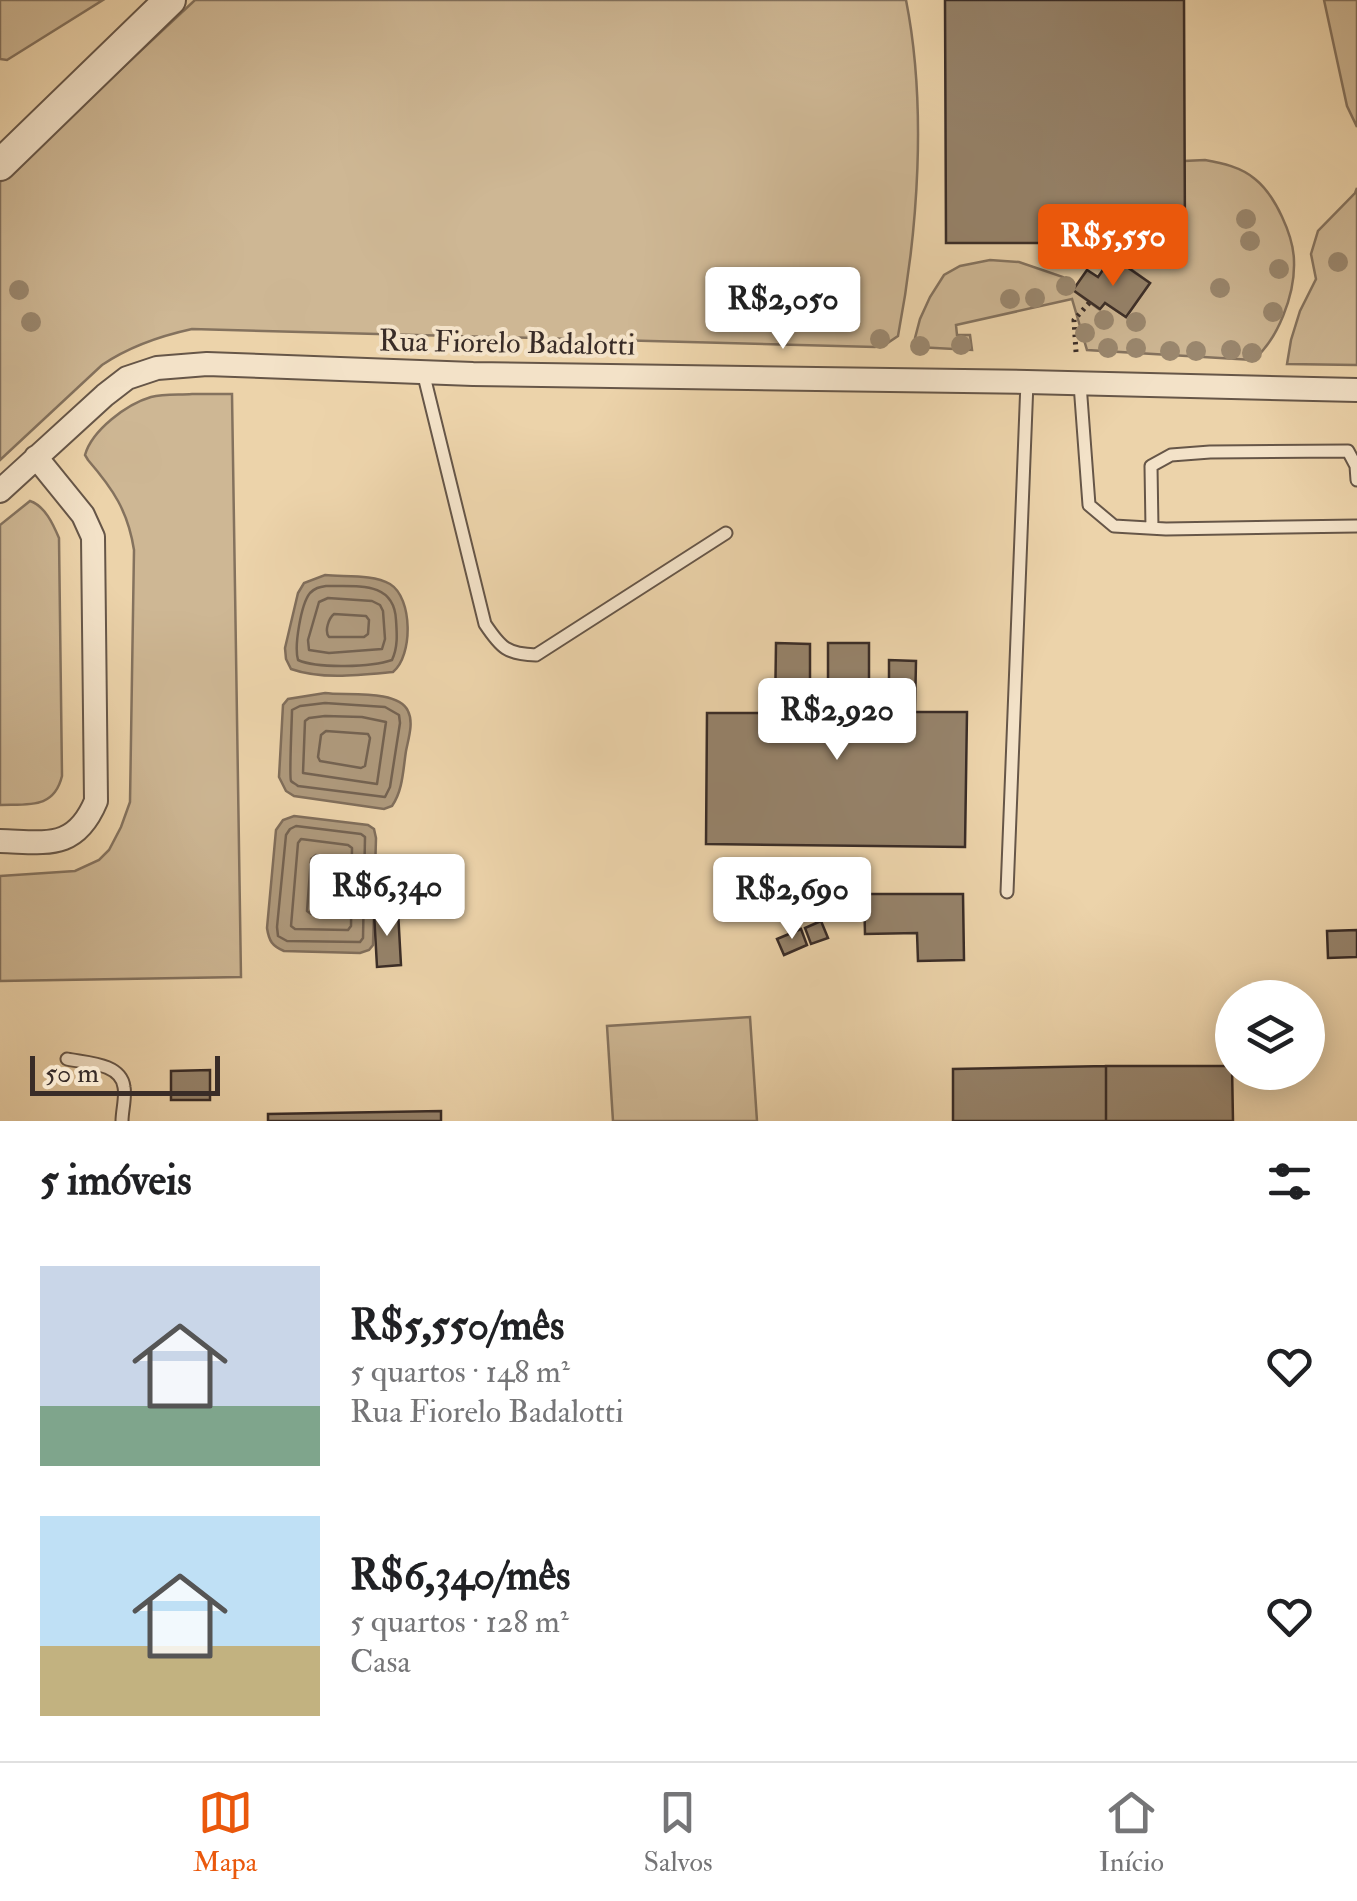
<!DOCTYPE html>
<html lang="pt">
<head>
<meta charset="utf-8">
<style>
  :root { --surface:#fff; --page:#f2f2f2; --text:#202124; --muted:#757577; --line:#e0e0e0; --accent:#ea580c }
  body { margin:0; font-family:"IM FELL Double Pica",serif; background:var(--page); color:var(--text); height:100vh; display:flex; flex-direction:column; font-size:38px; white-space:nowrap }
  * { box-sizing:border-box; margin:0 }
  p { font-size:32px; color:var(--muted) }
  .icon { flex:none; width:55px; height:55px; fill:none; stroke:currentColor; stroke-width:2; stroke-linecap:round; stroke-linejoin:round }
  .map { position:relative; height:1121px; overflow:hidden }
  .drawer { display:flex; flex-direction:column; background:var(--surface); flex:1 }
  .drawer>* { flex:none }
  .fabs { position:absolute; left:1215px; top:980px; display:grid; gap:20px }
  .fabs a { display:grid; place-items:center; width:110px; height:110px; border-radius:50%; background:var(--surface); box-shadow:0 5px 25px #0003; font-size:50px }
  .scale { position:absolute; left:30px; bottom:25px; width:190px; box-sizing:border-box; padding-left:10px; border:5px solid #392c27; border-top:0; font-size:28px; line-height:35px; white-space:nowrap; color:#392c27; -webkit-text-stroke:8px #f3e2c8; paint-order:stroke }
  .price { position:absolute; translate:-50% -85px; padding:0 22px; border-radius:10px; background:#fff; color:#222; font-size:32px; line-height:65px; filter:drop-shadow(0 2px 5px #0008) }
  .price::after { content:''; position:absolute; left:50%; top:60px; width:30px; height:22px; margin-left:-15px; background:inherit; clip-path:polygon(0 0,100% 0,50% 100%) }
  .price.selected { background:var(--accent); color:#fff }
  ul { padding:0; list-style:none }
  li { display:flex; align-items:center; gap:30px; height:250px; padding:0 40px }
  li span { display:grid; place-items:center; flex:none; width:280px; height:200px; border-radius:0px; color:#555 }
  li>.icon { margin-inline-start:auto }
  span .icon { width:120px; height:120px; fill:#fffc; stroke-width:1 }
  li b { font-size:42px }
  h2 { display:flex; justify-content:space-between; align-items:center; height:120px; padding:0 40px; font-size:42px }
  .tab-bar { display:flex; justify-content:space-around; align-items:center; height:140px; border-top:2px solid var(--line); background:var(--surface); font-size:28px; color:var(--muted) }
  .tab-bar a { display:grid; justify-items:center; gap:5px }
  .tab-bar .selected { color:var(--accent) }
  .map>svg:first-child { display:block }
  .green { fill:#ceb794; stroke:#84725e; stroke-width:2.5 }
  .water { fill:#af9a7d; stroke:#806e5b; stroke-width:2.5 }
  .lines { fill:none; stroke-linecap:round; stroke-linejoin:round }
  .shore { stroke:#746352; stroke-width:2.5 }
  .building { fill:#96836b; stroke:#392c27; stroke-width:2.5 }
  .service-casing { stroke:#665648; stroke-width:15 }
  .minor-casing { stroke:#665648; stroke-width:26 }
  .tertiary-casing { stroke:#665648; stroke-width:34 }
  .path { stroke:#392c27; stroke-width:5; stroke-dasharray:2.5 5; stroke-linecap:butt }
  .service { stroke:#f3e2c8; stroke-width:11 }
  .minor { stroke:#f3e2c8; stroke-width:22 }
  .tertiary { stroke:#f3e2c8; stroke-width:30 }
  .tree { fill:#9a876e }
  .labels { text-anchor:middle; dominant-baseline:central; stroke-width:8; stroke-linejoin:round; paint-order:stroke }
  .street-label { font-size:30px; fill:#392c27; stroke:#f3e2c8 }
</style>
</head>
<body>
<div class="map">
<svg width="1357" height="1121" viewBox="0 0 1357 1121">
  <rect width="100%" height="100%" fill="#ecd3aa"/>
  <filter id="stains"><feTurbulence type="fractalNoise" baseFrequency=".002" numOctaves="4"/><feColorMatrix values="0 0 0 0 .2 0 0 0 0 .09 0 0 0 0 .02 0 0 0 .5 -.17"/></filter>
  <radialGradient id="worn" r=".72"><stop offset=".6" stop-color="#630" stop-opacity="0"/><stop offset="1" stop-color="#630" stop-opacity=".3"/></radialGradient>
  <!-- green -->
  <path class="green" d="M0 0H103L7 60 0 59Z
    M195 0H906C927 106 918 231 898 336L886 344 875 347 192 329C160 336 130 346 102 365L0 460V182Z
    M1324 0H1357V127L1347 106Z
    M1205 160C1222 163 1241 167 1255 179 1275 195 1294 236 1294 262 1295 294 1278 340 1253 360L1087 350 1072 299 956 325 957 335H970L972 350 917 347 915 338 920 319 930 297 944 275 960 266 990 260 1019 262 1063 277 1073 290 1099 309 1105 303 1126 317 1150 283 1125 265 1119 272 1107 264 1121 243H1185L1184 161Z
    M1357 188V365L1287 364 1291 340 1300 311 1316 279 1311 254 1318 231 1355 193Z
    M192 394H232L241 977 0 981V876L75 871 99 860 109 850 121 827 130 802 134 550C128 511 113 489 88 460L85 455C92 430 127 404 151 397 164 394 179 395 192 394Z
    M30 501C45 506 53 524 59 538L62 776C54 809 29 804 0 805V525Z
    M750 1017 757 1121H613L607 1026Z"/>
  <!-- water -->
  <path class="water" d="M325 575C345 577 373 574 390 584 413 598 413 656 393 672 361 675 322 680 291 669L286 659 285 648 298 593 304 583Z
    M325 693C345 696 398 689 408 711 414 723 408 740 406 751 403 770 403 790 392 806L384 809 294 796 286 791 279 777 283 705 288 699Z
    M294 816 368 825 374 829 376 838 373 945 369 950 360 953 284 951C272 946 269 941 267 928L276 830 283 820Z"/>
  <g class="lines">
    <!-- shore -->
    <path class="shore" d="M326 586C356 587 394 580 396 620 397 634 398 647 392 660 372 667 318 669 298 660 294 646 301 604 310 593 315 588 319 587 326 586Z
      M328 598 372 601 380 605 383 611 385 639 382 649 329 653 309 650 308 640 319 602Z
      M334 614 366 616 369 620 368 634 364 637H329C324 631 329 618 334 614Z
      M325 703 385 707 399 715 400 723 390 787 385 797 298 786C296 784 293 783 291 781 289 777 292 719 292 710L300 706Z
      M325 716 362 717 386 722 377 784 303 773 305 721 309 718Z
      M326 731 368 734 370 738 365 766 361 768 320 761 318 757 321 735Z
      M296 826 361 834 365 837 363 938 360 942 287 941 278 936 277 927 286 835 290 829Z
      M301 839 348 845 352 848 351 926 348 930 295 929 291 926 298 843Z
      M316 855 333 858 337 861 335 910 332 915 311 914 307 911 311 859Z"/>
  </g>
  <!-- building -->
  <path class="building" d="M945 0H1184L1185 243H946Z
    M1107 264 1119 272 1124 265 1150 283 1126 317 1105 303 1100 309 1073 290 1087 270 1098 277Z
    M776 643 810 644V713H828V643H869V713H889V660L916 661 915 712H967L965 847 706 844 707 713H775Z
    M864 894H963L964 960 918 961 917 933 865 934Z
    M398 911 401 965 377 967 374 912Z
    M821 921 828 938 811 944 805 928Z
    M801 929 807 945 784 955 777 939Z
    M1357 930V957L1328 958 1327 931Z
    M1106 1066V1121H953V1069Z
    M1106 1066H1232L1233 1121H1106Z
    M210 1070V1100H171V1071Z
    M441 1111V1121H268V1114Z"/>
  <g class="lines">
    <defs>
      <path id="service" d="M423 372 485 624C501 648 507 654 536 655L726 533
        M1080 384 1089 505 1114 526 1166 529 1357 526
        M1152 528 1151 466 1171 455 1210 452 1348 451 1356 466 1357 480
        M1007 892 1027 382
        M67 1059C86 1063 121 1063 124 1087 126 1097 122 1111 122 1121"/>
      <path id="minor" d="M0 491 105 395 127 378 157 368 207 364 473 374 1027 382 1357 390
        M0 841C46 842 75 851 96 801L93 537 83 515 36 457"/>
      <path id="tertiary" d="M0 165 170 0"/>
    </defs>
    <!-- service casing -->
    <use href="#service" class="service-casing"/>
    <!-- minor casing -->
    <use href="#minor" class="minor-casing"/>
    <!-- tertiary casing -->
    <use href="#tertiary" class="tertiary-casing"/>
    <!-- path -->
    <path class="path" d="M1076 352 1074 320 1090 302"/>
    <!-- service -->
    <use href="#service" class="service"/>
    <!-- minor -->
    <use href="#minor" class="minor"/>
    <!-- tertiary -->
    <use href="#tertiary" class="tertiary"/>
  </g>
  <!-- trees -->
  <g class="tree">
    <circle cx="1246" cy="219" r="10"/>
    <circle cx="1250" cy="241" r="10"/>
    <circle cx="1338" cy="262" r="10"/>
    <circle cx="1279" cy="269" r="10"/>
    <circle cx="1066" cy="286" r="10"/>
    <circle cx="1220" cy="288" r="10"/>
    <circle cx="19" cy="290" r="10"/>
    <circle cx="1035" cy="298" r="10"/>
    <circle cx="1010" cy="299" r="10"/>
    <circle cx="1273" cy="312" r="10"/>
    <circle cx="1104" cy="320" r="10"/>
    <circle cx="31" cy="322" r="10"/>
    <circle cx="1136" cy="322" r="10"/>
    <circle cx="1085" cy="333" r="10"/>
    <circle cx="880" cy="339" r="10"/>
    <circle cx="961" cy="345" r="10"/>
    <circle cx="920" cy="346" r="10"/>
    <circle cx="1108" cy="348" r="10"/>
    <circle cx="1136" cy="348" r="10"/>
    <circle cx="1231" cy="350" r="10"/>
    <circle cx="1170" cy="351" r="10"/>
    <circle cx="1196" cy="351" r="10"/>
    <circle cx="1252" cy="353" r="10"/>
  </g>
  <g class="labels">
    <!-- street labels -->
    <g class="street-label">
      <text transform="translate(507 343) rotate(1)">Rua Fiorelo Badalotti</text>
    </g>
  </g>
  <rect width="100%" height="100%" filter="url(#stains)"/>
  <rect width="100%" height="100%" fill="url(#worn)"/>
</svg>
<div class="fabs">
<a><svg class="icon" aria-label="layers" viewBox="0 0 24 24"><path d="M12 4l9 5-9 5-9-5zM3 14l9 5 9-5"/></svg></a>
</div>
<div class="scale">50 m</div>
<b class="price selected" style="left:1113px;top:289px">R$5,550</b>
<b class="price" style="left:783px;top:352px">R$2,050</b>
<b class="price" style="left:837px;top:763px">R$2,920</b>
<b class="price" style="left:387px;top:939px">R$6,340</b>
<b class="price" style="left:792px;top:942px">R$2,690</b>
</div>
<section class="drawer">
<h2>5 imóveis<svg class="icon" aria-label="filters" viewBox="0 0 24 24"><path d="M4 7h16M4 17h16"/><circle cx="9" cy="7" r="2"/><circle cx="15" cy="17" r="2"/></svg></h2>
<ul>
<li><span style="background:linear-gradient(#c9d6e8 70%,#7fa58c 0)"><svg class="icon" aria-label="home" viewBox="0 0 24 24"><path d="M3 11l9-7 9 7M6 9v11h12V9"/></svg></span><div><b>R$5,550/mês</b><p>5 quartos · 148 m²</p><p>Rua Fiorelo Badalotti</p></div><svg class="icon" aria-label="heart" viewBox="0 0 24 24"><path d="M12 20l-8-8c-3-5 5-10 8-4 3-6 11-1 8 4z"/></svg></li>
<li><span style="background:linear-gradient(#bfe0f5 65%,#c2b280 0)"><svg class="icon" aria-label="home" viewBox="0 0 24 24"><path d="M3 11l9-7 9 7M6 9v11h12V9"/></svg></span><div><b>R$6,340/mês</b><p>5 quartos · 128 m²</p><p>Casa</p></div><svg class="icon" aria-label="heart" viewBox="0 0 24 24"><path d="M12 20l-8-8c-3-5 5-10 8-4 3-6 11-1 8 4z"/></svg></li>
</ul>
</section>
<nav class="tab-bar">
<a class="selected"><svg class="icon" aria-label="map" viewBox="0 0 24 24"><path d="M3 6l6-2 6 2 6-2v14l-6 2-6-2-6 2zM9 4v14M15 6v14"/></svg>Mapa</a>
<a><svg class="icon" aria-label="saved" viewBox="0 0 24 24"><path d="M7 4h10v16l-5-4-5 4z"/></svg>Salvos</a>
<a><svg class="icon" aria-label="home" viewBox="0 0 24 24"><path d="M3 11l9-7 9 7M6 9v11h12V9"/></svg>Início</a>
</nav>
</body>
</html>
